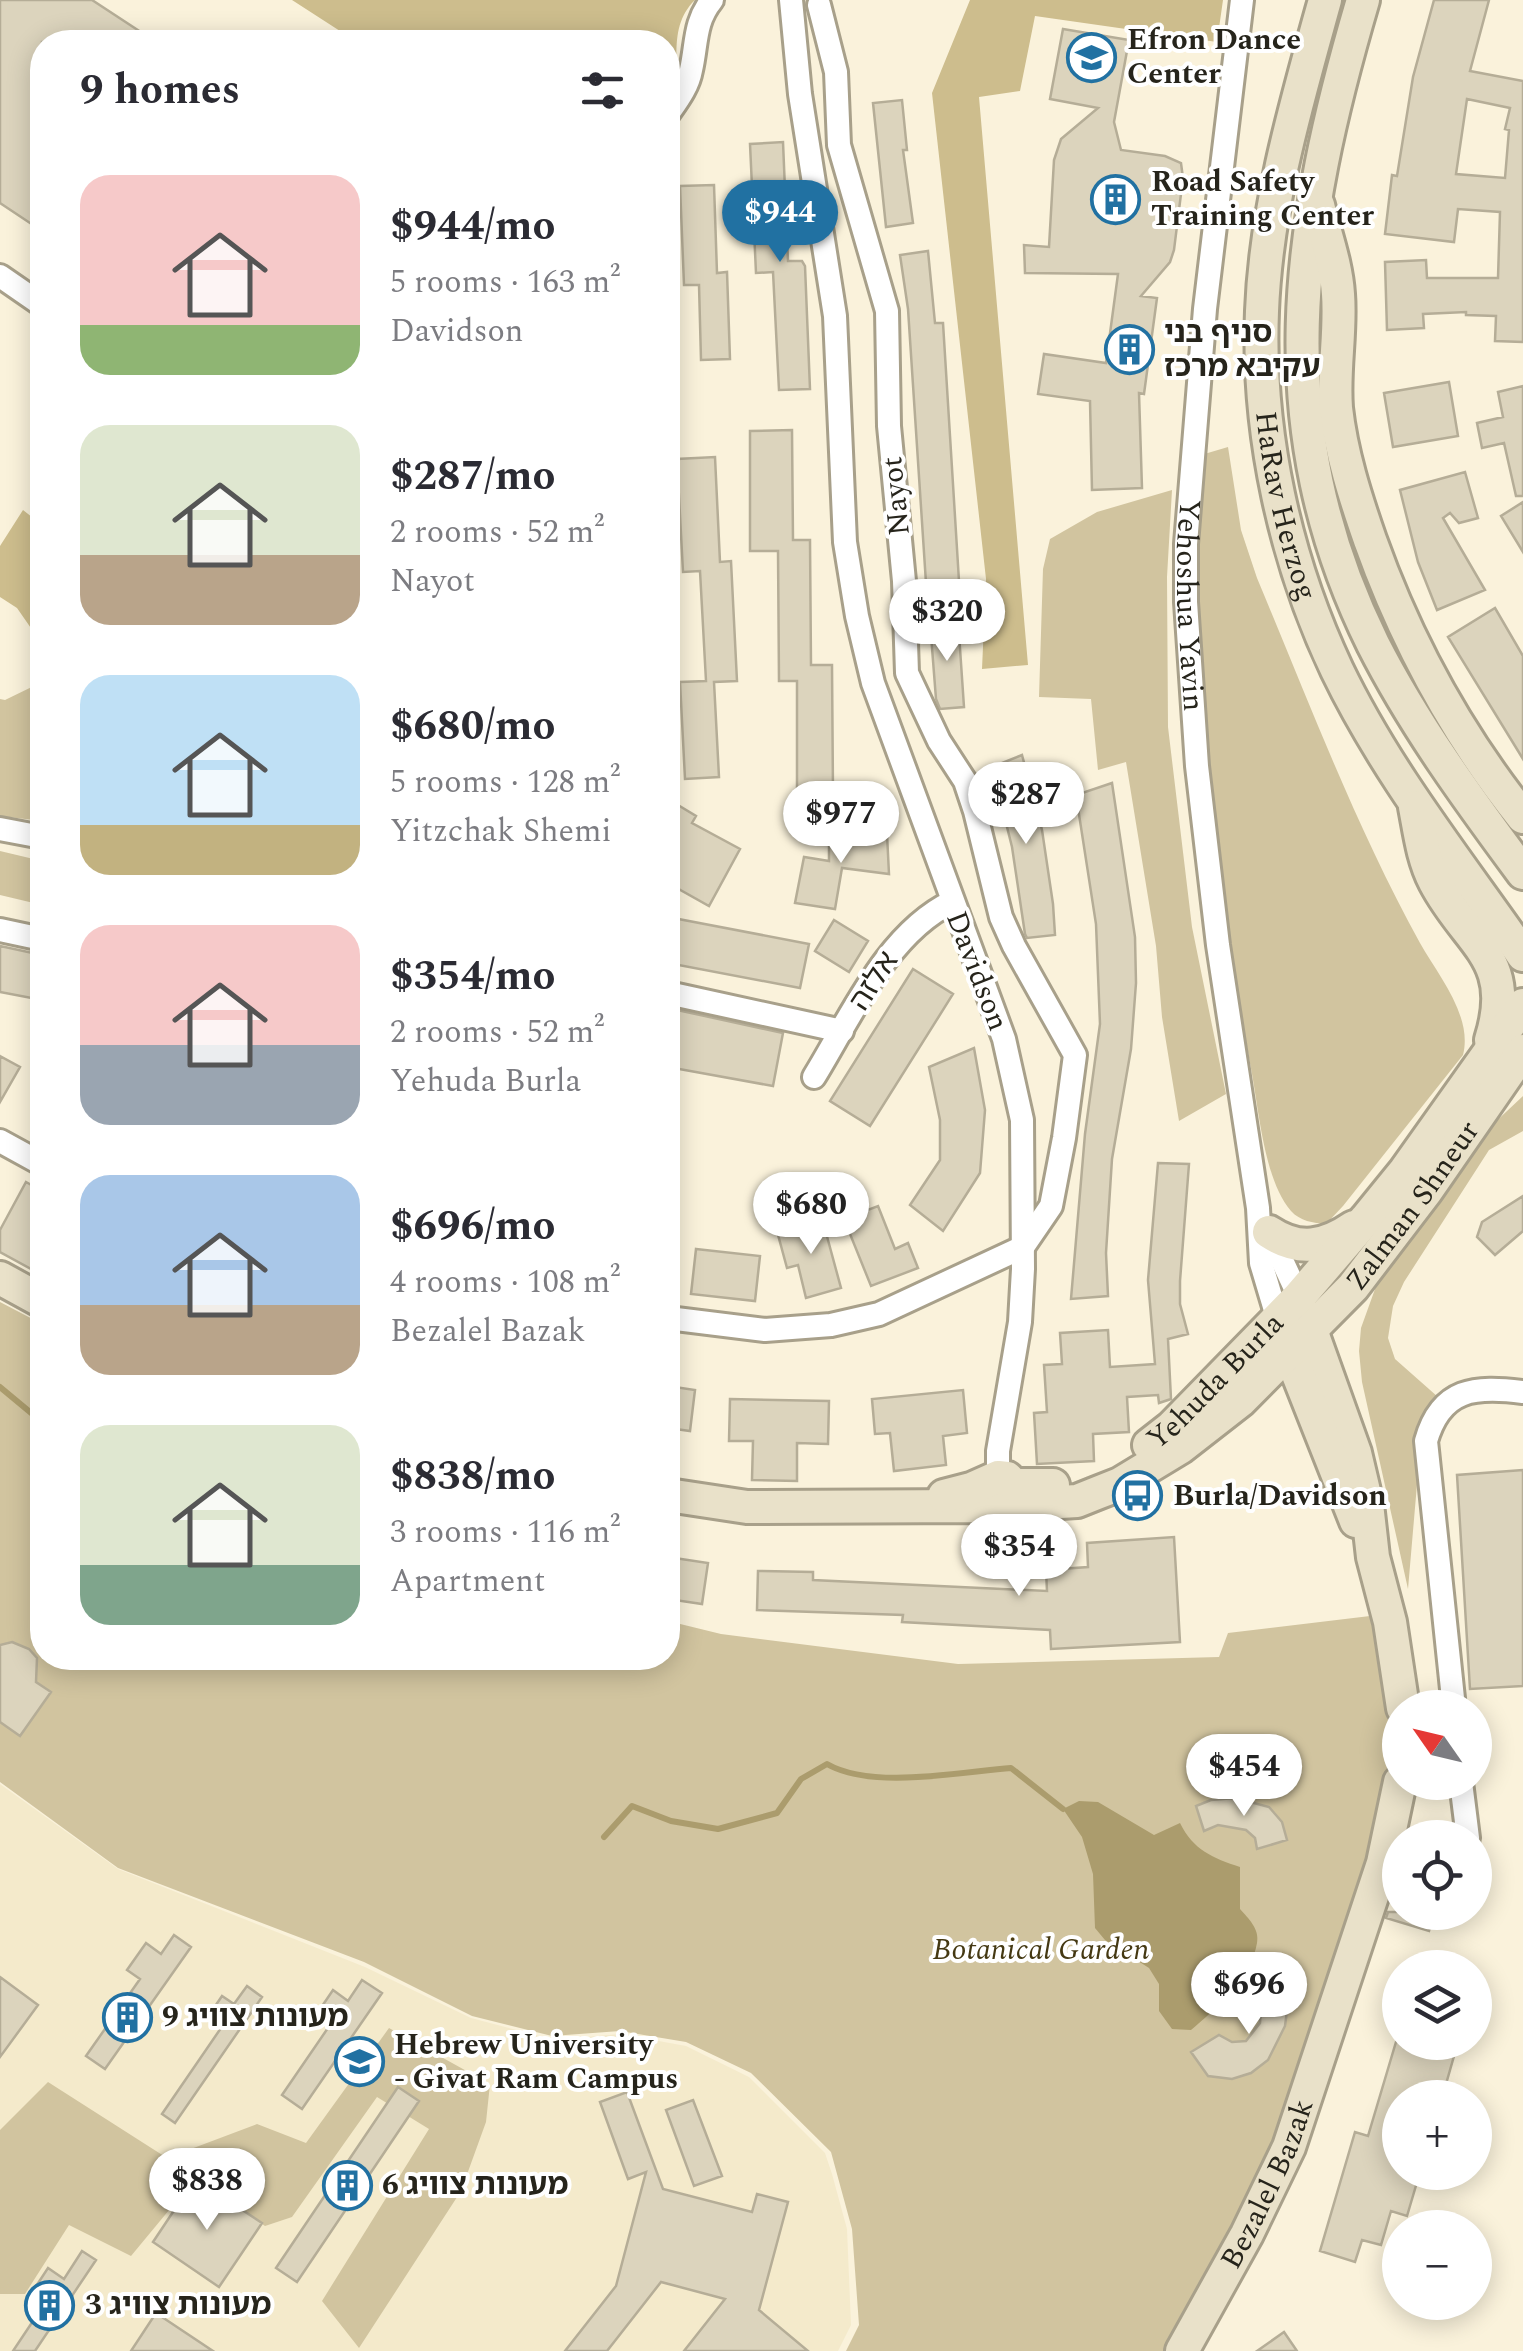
<!DOCTYPE html>
<html lang="en">
<head>
<meta charset="utf-8">
<style>
  :root { --surface:#fff; --page:#f7f7f7; --text:#2b2b33; --muted:#7c7c81; --accent:#2171a2 }
  body { margin:0; font-family:Spectral,"Noto Sans Hebrew",serif; background:var(--page); color:var(--text); height:100vh; display:flex; flex-direction:column; font-size:38px; white-space:nowrap }
  * { box-sizing:border-box; margin:0 }
  p { font-size:32px; color:var(--muted) }
  .icon { flex:none; width:55px; height:55px; fill:none; stroke:currentColor; stroke-width:2; stroke-linecap:round; stroke-linejoin:round }
  .map { position:relative; flex:1; overflow:hidden }
  .details { position:absolute; left:30px; top:30px; width:650px; height:1640px; display:flex; flex-direction:column; background:var(--surface); border-radius:40px; box-shadow:0 5px 25px #0003 }
  .details>* { flex:none }
  .needle { width:65px; rotate:304deg }
  .buttons { position:absolute; left:1382px; top:1690px; display:grid; gap:20px }
  .buttons a { display:grid; place-items:center; width:110px; height:110px; border-radius:50%; background:var(--surface); box-shadow:0 5px 25px #0003; font-size:50px }
  .price { position:absolute; translate:-50% -85px; padding:0 22px; border-radius:35px; background:#fff; color:#222; font-size:32px; line-height:65px; filter:drop-shadow(0 2px 5px #0008) }
  .price::after { content:''; position:absolute; left:50%; top:60px; width:30px; height:22px; margin-left:-15px; background:inherit; clip-path:polygon(0 0,100% 0,50% 100%) }
  .price.current { background:var(--accent); color:#fff }
  ul { padding:0; list-style:none }
  li { display:flex; align-items:center; gap:30px; height:250px; padding:0 50px }
  li span { display:grid; place-items:center; flex:none; width:280px; height:200px; border-radius:30px; color:#555 }
  li>.icon { margin-inline-start:auto }
  span .icon { width:120px; height:120px; fill:#fffc; stroke-width:1 }
  li b { font-size:42px }
  h2 { display:flex; justify-content:space-between; align-items:center; height:120px; padding:0 50px; font-size:42px }
  .map>svg:first-child { display:block }
  .built { fill:#f4eacb }
  .green { fill:#d1c49f }
  .forest { fill:#cdbd8d }
  .water { fill:#ab9c6d }
  .lines { fill:none; stroke-linecap:round; stroke-linejoin:round }
  .stream { stroke:#ab9c6d; stroke-width:6 }
  .building { fill:#dcd4bd; stroke:#b5ad97; stroke-width:2.5; fill-rule:evenodd }
  .street-casing { stroke:#a8a08a; stroke-width:28 }
  .secondary-casing { stroke:#a8a08a; stroke-width:38 }
  .street { stroke:#fff; stroke-width:22 }
  .secondary { stroke:#e9e1c9; stroke-width:32 }
  .labels { text-anchor:middle; dominant-baseline:central; stroke-width:8; stroke-linejoin:round; paint-order:stroke }
  .poi-label { font-size:30px; font-weight:bold; fill:#26241b; stroke:#fff; text-anchor:start }
  .street-label { font-size:30px; fill:#26241b; stroke:#fff }
  .park-label { font-size:30px; font-style:italic; fill:#453913; stroke:#fff }
</style>
</head>
<body>
<div class="map">
<svg width="1523" height="2351" viewBox="0 0 1523 2351">
  <rect width="100%" height="100%" fill="#faf2db"/>
  <!-- built -->
  <path class="built" d="M0 1784 118 1869 365 1967 471 2018 554 2040 620 2034 686 2046 749 2077 825 2153 832 2174 847 2229 851 2325 838 2351H0Z"/>
  <!-- green -->
  <path class="green" d="M1228 447 1241 530 1257 578C1308 700 1356 827 1420 943 1438 975 1473 1016 1463 1055L1343 1206 1326 1224C1313 1223 1300 1221 1291 1211 1265 1182 1259 1112 1252 1074 1214 870 1189 663 1201 455Z
    M1172 490 1167 577 1168 727 1192 927 1226 1094 1179 1121 1162 1017 1156 946 1126 762 1098 770 1091 699 1039 697 1043 569 1050 539 1097 512Z
    M42 682V821L0 816V699L5 700Z
    M0 851 42 861V905L0 895Z
    M1523 1096V1131L1489 1150 1404 1282 1393 1306 1388 1338 1395 1359 1438 1397 1421 1438 1408 1589 1362 1382 1359 1351 1361 1328 1388 1253 1473 1143Z
    M0 1302 42 1324V1658H668V1621L721 1634 958 1664 1219 1657 1228 1633 1370 1616 1390 1701 1385 1820 1283 2136 1167 2351H846L859 2325 852 2229 831 2152 751 2073 686 2042 620 2031 552 2036 472 2016 364 1962 118 1868 0 1782Z
    M389 2028 490 2084 486 2122 461 2191 359 2348 322 2301 429 2129 377 2097 292 2217 265 2226 223 2196 184 2192 131 2256 69 2225 25 2294H0V2130L48 2082 167 2158 257 2124 306 2143Z"/>
  <!-- forest -->
  <path class="forest" d="M292 0H695C674 20 676 48 677 74L668 80V42H357Z
    M970 0H1223L1217 42 1035 16 1020 91 979 97 1028 665 982 669 986 579 932 93Z
    M23 510 42 525V644L17 608 0 597V546Z"/>
  <!-- water -->
  <path class="water" d="M1079 1801 1098 1802 1154 1835 1180 1823C1193 1850 1213 1858 1240 1867V1909C1248 1918 1260 1929 1257 1943 1252 1975 1214 2011 1191 2030L1172 2029 1159 2011V1984L1149 1968 1105 1940 1095 1928 1093 1874 1082 1837 1063 1809Z"/>
  <g class="lines">
    <!-- stream -->
    <path class="stream" d="M0 1387 42 1422
      M604 1837 632 1806 671 1821 718 1829 777 1813 801 1779 827 1764C872 1790 960 1772 1011 1768L1063 1809"/>
  </g>
  <!-- building -->
  <path class="building" d="M0 0H92L156 42H42V231L0 203Z
    M1434 0H1489L1470 71 1523 81V342L1495 341 1496 316 1466 315V312L1423 314 1424 328 1387 330 1385 262 1426 260 1427 278H1498L1500 212 1458 209 1454 242 1385 234 1392 175 1397 176 1413 77ZM1467 99 1510 108 1505 129 1509 130 1505 178 1456 174Z
    M1063 29 1129 40 1114 122 1121 150 1165 156 1181 163 1183 178 1174 250 1170 262 1141 296 1157 298 1144 394 1139 393 1142 488 1092 490 1090 401 1038 394 1044 354 1106 363 1118 274 1025 273 1024 245 1049 247 1054 160 1061 139 1098 108 1050 99Z
    M902 100 907 150H903L913 223 886 227 873 103Z
    M783 142 788 261H802L805 266 810 389 779 390 773 272 756 273 750 144Z
    M714 185 717 273 727 272 730 359 701 360 699 285H684L680 186Z
    M928 251 935 323H943L959 581 926 583 908 309 900 255Z
    M1449 382 1458 436 1393 447 1384 393Z
    M1523 386V496H1516L1504 443 1482 448 1477 423 1503 417 1498 392Z
    M792 430 793 540H810L811 665H832L833 793H797V681H779L778 551H750V431Z
    M715 457 720 562 731 561 737 681 714 682 719 777 685 779 680 682 706 681 700 571 683 572 677 459Z
    M1465 472 1478 518 1459 523 1450 513 1443 518 1485 590 1437 610 1418 562 1400 490Z
    M1523 502V552L1501 516Z
    M1495 608 1523 656V759L1448 637Z
    M958 619 964 707 940 709 936 699 930 622Z
    M1022 755 1042 830 1053 904 1055 935 1027 938 1025 934 1012 847 992 767Z
    M1112 783 1135 937 1136 983 1131 1049 1112 1159 1106 1253 1108 1296 1071 1299 1085 1134 1100 1024 1096 924 1076 795Z
    M668 799 696 816 692 823 740 849 709 906 668 883Z
    M829 832 887 834 889 874 842 868 835 909 795 903 804 857 829 861Z
    M668 917 809 944 800 988 668 963Z
    M834 920 868 941 849 972 815 951Z
    M0 946 42 955V1000L0 992Z
    M913 969 953 994 870 1126 830 1101Z
    M668 1008 783 1033 773 1086 668 1067Z
    M974 1048 985 1110 980 1173 943 1231 910 1205 940 1160V1120L929 1067Z
    M0 1056 20 1067 0 1102Z
    M1158 1163 1189 1164 1180 1281V1304L1188 1334 1168 1339 1171 1399 1159 1403 1158 1395 1127 1397 1129 1432 1093 1434 1094 1461 1037 1464 1034 1413 1047 1412 1044 1365 1062 1364 1060 1333 1108 1330 1110 1367 1155 1364 1148 1280Z
    M26 1182 42 1191V1275L0 1252V1230Z
    M1523 1196V1231L1495 1255 1477 1237 1482 1222Z
    M878 1206 895 1249 908 1243 918 1268 871 1286 844 1219Z
    M822 1218 841 1288 806 1298 798 1265 787 1268 777 1231Z
    M696 1249 760 1256 755 1301 691 1294Z
    M668 1386 695 1390 690 1431 668 1428Z
    M963 1390 967 1433 943 1436 946 1465 894 1471 890 1433 875 1434 872 1399Z
    M730 1399 829 1401 828 1444 797 1443V1481L752 1480 753 1441H729Z
    M1523 1470V1686L1470 1689 1457 1475Z
    M1174 1537 1180 1642 1051 1649 1050 1630 902 1622 903 1615 757 1610 758 1571 813 1572V1580L1047 1591 1046 1570 1088 1567 1087 1543Z
    M668 1557 708 1563 702 1604 668 1599Z
    M12 1642 29 1649 37 1658 36 1682 51 1692 20 1736 0 1722V1645Z
    M1235 1798 1269 1807 1282 1822 1287 1840 1257 1849 1255 1838 1246 1830 1218 1825 1204 1831 1196 1806 1211 1800Z
    M1388 1912H1434L1429 1931 1386 1918Z
    M174 1935 191 1947 105 2069 86 2056 140 1979 127 1970 146 1943 161 1954Z
    M1277 1965 1288 2003 1285 2026 1268 2060 1251 2073 1232 2079 1208 2076 1191 2052 1219 2035 1232 2042 1246 2041 1260 2023 1261 2008 1255 1996Z
    M0 1977 38 2005 0 2057Z
    M362 1980 382 1993 302 2109 282 2095 330 2025 316 2015 333 1990 348 2001Z
    M247 1986 262 1997 175 2123 162 2114 221 2028 207 2018 222 1996 234 2004Z
    M1396 2042H1458L1442 2098H1400V2172H1420L1407 2216 1391 2211 1381 2245 1362 2240 1355 2262 1320 2251 1355 2132 1368 2136Z
    M398 2087 419 2101 297 2282 276 2268Z
    M627 2092 663 2189 752 2212 757 2194 788 2202 759 2310 808 2351H684L725 2299 661 2282 607 2351H565L616 2286 646 2172 628 2179 600 2102Z
    M693 2100 722 2176 694 2186 666 2110Z
    M195 2179 262 2223 219 2287 153 2242Z
    M82 2251 96 2260 35 2351H13L41 2309 27 2300 48 2268 64 2279Z
    M156 2313 213 2351H131Z
    M1284 2332 1297 2351H1257Z"/>
  <g class="lines">
    <defs>
      <g id="street">
        <path d="M791 0 800 94 835 316 845 542 857 616 873 683 1004 1039 1022 1120 1023 1269 1020 1322 998 1451V1477"/>
        <path id="s1" d="M1242 0 1205 309 1186 544V602L1197 766 1218 945 1258 1208 1261 1263 1278 1320"/>
        <path d="M668 114C677 101 688 87 691 70 697 44 694 22 712 0"/>
        <path d="M0 276 42 305"/>
        <path d="M0 829 42 837"/>
        <path d="M0 930 42 939"/>
        <path d="M668 993 842 1031"/>
        <path d="M814 1077C851 1017 887 933 952 902"/>
        <path d="M0 1141 42 1164"/>
        <path d="M1268 1230 1299 1297"/>
        <path d="M668 1318 765 1330 831 1325 879 1314 1023 1247 1051 1206 1064 1138 1075 1055 1014 946 1001 917 975 811 965 781 939 741 907 673 904 581 889 426 887 311 839 145 836 72 819 5"/>
        <path d="M1454 1708 1426 1441C1441 1388 1475 1386 1523 1392"/>
        <path d="M1461 1782 1468 1838"/>
      </g>
      <g id="secondary">
        <path id="s2" d="M1325 0C1297 101 1266 205 1262 311 1257 433 1285 560 1337 670 1386 772 1459 863 1523 955"/>
        <path d="M1363 0C1297 224 1265 425 1373 644 1414 725 1469 800 1523 873"/>
        <path d="M1318 205C1325 235 1336 263 1338 294 1341 332 1333 369 1336 408 1341 453 1355 497 1370 540 1406 641 1456 733 1523 817"/>
        <path d="M1415 807C1420 833 1423 859 1435 882 1468 945 1517 958 1491 1040"/>
        <path d="M1269 1232C1299 1252 1325 1247 1354 1227"/>
        <path d="M0 1278 42 1301"/>
        <path d="M1306 1316 1355 1453 1367 1504 1373 1557 1390 1622 1403 1708"/>
        <path d="M1284 1339 1356 1521"/>
        <path id="s3" d="M1149 1445 1172 1427 1299 1297 1366 1219 1405 1171 1523 1005"/>
        <path id="s4" d="M668 1495 747 1507 977 1506 999 1510 1011 1505 1077 1501 1097 1493 1120 1484 1181 1447 1240 1401 1353 1287 1427 1190 1523 1051"/>
        <path d="M944 1496 971 1489 998 1477 1007 1478 1014 1485H1053"/>
        <path id="s5" d="M1182 2351 1247 2234 1289 2147 1383 1863 1400 1782"/>
      </g>
    </defs>
    <!-- street casing -->
    <use href="#street" class="street-casing"/>
    <!-- secondary casing -->
    <use href="#secondary" class="secondary-casing"/>
    <!-- street -->
    <use href="#street" class="street"/>
    <!-- secondary -->
    <use href="#secondary" class="secondary"/>
  </g>
  <!-- icons -->
  <defs>
    <symbol id="school-ring" viewBox="-11 -11 22 22"><circle r="9.5" fill="#fff" stroke="#2171a2" stroke-width="1.5"/><path d="M0-5L7-2L0 1L-7-2ZM-4 1L0 2.5L4 1V4Q0 6-4 4Z" fill="#2171a2"/></symbol>
    <symbol id="building-ring" viewBox="-11 -11 22 22"><circle r="9.5" fill="#fff" stroke="#2171a2" stroke-width="1.5"/><path d="M-4-6H4V6H1V3H-1V6H-4ZM-2.5-4.3h1.7v1.8h-1.7ZM.8-4.3h1.7v1.8H.8ZM-2.5-1h1.7V.8h-1.7ZM.8-1h1.7V.8H.8Z" fill="#2171a2"/></symbol>
    <symbol id="bus-ring" viewBox="-11 -11 22 22"><circle r="9.5" fill="#fff" stroke="#2171a2" stroke-width="1.5"/><path d="M-5-6H5V4H4V6H2V4H-2V6H-4V4H-5ZM-3.5-4V0h7V-4ZM-3.5 1.2v1.5H-2V1.2ZM2 1.2v1.5H3.5V1.2Z" fill="#2171a2"/></symbol>
    <symbol id="university-ring" viewBox="-11 -11 22 22"><circle r="9.5" fill="#fff" stroke="#2171a2" stroke-width="1.5"/><path d="M0-5L7-2L0 1L-7-2ZM-4 1L0 2.5L4 1V4Q0 6-4 4Z" fill="#2171a2"/></symbol>
  </defs>
  <g fill-rule="evenodd">
    <use href="#school-ring" x="1064" y="30" width="55" height="55"/>
    <use href="#building-ring" x="1088" y="172" width="55" height="55"/>
    <use href="#building-ring" x="1102" y="322" width="55" height="55"/>
    <use href="#bus-ring" x="1110" y="1468" width="55" height="55"/>
    <use href="#building-ring" x="100" y="1990" width="55" height="55"/>
    <use href="#university-ring" x="332" y="2034" width="55" height="55"/>
    <use href="#building-ring" x="320" y="2158" width="55" height="55"/>
    <use href="#building-ring" x="22" y="2278" width="55" height="55"/>
  </g>
  <g class="labels">
    <!-- poi labels -->
    <g class="poi-label">
      <text x="1127" y="40">Efron Dance<tspan x="1127" dy="34">Center</tspan></text>
      <text x="1151" y="182">Road Safety<tspan x="1151" dy="34">Training Center</tspan></text>
      <text x="1164" y="333">סניף בני<tspan x="1164" dy="34">עקיבא מרכז</tspan></text>
      <text x="1173" y="1496">Burla/Davidson</text>
      <text x="162" y="2017">מעונות צוויג 9</text>
      <text x="394" y="2045">Hebrew University<tspan x="394" dy="34">- Givat Ram Campus</tspan></text>
      <text x="382" y="2185">מעונות צוויג 6</text>
      <text x="85" y="2305">מעונות צוויג 3</text>
    </g>
    <!-- street labels -->
    <g class="street-label">
      <text transform="translate(896 496) rotate(-96)">Nayot</text>
      <text stroke="none"><textPath href="#s2" startOffset="515">HaRav Herzog</textPath></text>
      <text stroke="none"><textPath href="#s1" startOffset="608">Yehoshua Yavin</textPath></text>
      <text transform="translate(977 971) rotate(69)">Davidson</text>
      <text transform="translate(874 981) rotate(-57)">אלזה</text>
      <text stroke="none"><textPath href="#s4" startOffset="865">Zalman Shneur</textPath></text>
      <text stroke="none"><textPath href="#s3" startOffset="92">Yehuda Burla</textPath></text>
      <text stroke="none"><textPath href="#s5" startOffset="188">Bezalel Bazak</textPath></text>
    </g>
    <!-- park labels -->
    <g class="park-label">
      <text x="1041" y="1950">Botanical Garden</text>
    </g>
  </g>
</svg>
<div class="buttons">
<a><svg class="needle" viewBox="-14 -14 28 28"><path d="M0-13l5 13h-10z" fill="#e53935"/><path d="M0 13l5-13h-10z" fill="#7c7c81"/></svg></a>
<a><svg class="icon" aria-label="locate" viewBox="0 0 24 24"><circle cx="12" cy="12" r="6"/><path d="M12 2v4M12 18v4M2 12h4M18 12h4"/></svg></a>
<a><svg class="icon" aria-label="layers" viewBox="0 0 24 24"><path d="M12 4l9 5-9 5-9-5zM3 14l9 5 9-5"/></svg></a>
<a>+</a>
<a>−</a>
</div>
<b class="price current" style="left:780px;top:265px">$944</b>
<b class="price" style="left:947px;top:664px">$320</b>
<b class="price" style="left:1026px;top:847px">$287</b>
<b class="price" style="left:841px;top:866px">$977</b>
<b class="price" style="left:811px;top:1257px">$680</b>
<b class="price" style="left:1019px;top:1599px">$354</b>
<b class="price" style="left:1244px;top:1819px">$454</b>
<b class="price" style="left:1249px;top:2037px">$696</b>
<b class="price" style="left:207px;top:2233px">$838</b>
<section class="details">
<h2>9 homes<svg class="icon" aria-label="filters" viewBox="0 0 24 24"><path d="M4 7h16M4 17h16"/><circle cx="9" cy="7" r="2"/><circle cx="15" cy="17" r="2"/></svg></h2>
<ul>
<li><span style="background:linear-gradient(#f6c9c9 75%,#8fb573 0)"><svg class="icon" aria-label="home" viewBox="0 0 24 24"><path d="M3 11l9-7 9 7M6 9v11h12V9"/></svg></span><div><b>$944/mo</b><p>5 rooms · 163 m²</p><p>Davidson</p></div></li>
<li><span style="background:linear-gradient(#dfe7d0 65%,#b9a48a 0)"><svg class="icon" aria-label="home" viewBox="0 0 24 24"><path d="M3 11l9-7 9 7M6 9v11h12V9"/></svg></span><div><b>$287/mo</b><p>2 rooms · 52 m²</p><p>Nayot</p></div></li>
<li><span style="background:linear-gradient(#bfe0f5 75%,#c2b280 0)"><svg class="icon" aria-label="home" viewBox="0 0 24 24"><path d="M3 11l9-7 9 7M6 9v11h12V9"/></svg></span><div><b>$680/mo</b><p>5 rooms · 128 m²</p><p>Yitzchak Shemi</p></div></li>
<li><span style="background:linear-gradient(#f6c9c9 60%,#9aa5b1 0)"><svg class="icon" aria-label="home" viewBox="0 0 24 24"><path d="M3 11l9-7 9 7M6 9v11h12V9"/></svg></span><div><b>$354/mo</b><p>2 rooms · 52 m²</p><p>Yehuda Burla</p></div></li>
<li><span style="background:linear-gradient(#a9c7e8 65%,#b9a48a 0)"><svg class="icon" aria-label="home" viewBox="0 0 24 24"><path d="M3 11l9-7 9 7M6 9v11h12V9"/></svg></span><div><b>$696/mo</b><p>4 rooms · 108 m²</p><p>Bezalel Bazak</p></div></li>
<li><span style="background:linear-gradient(#dfe7d0 70%,#7fa58c 0)"><svg class="icon" aria-label="home" viewBox="0 0 24 24"><path d="M3 11l9-7 9 7M6 9v11h12V9"/></svg></span><div><b>$838/mo</b><p>3 rooms · 116 m²</p><p>Apartment</p></div></li>
</ul>
</section>
</div>
</body>
</html>
